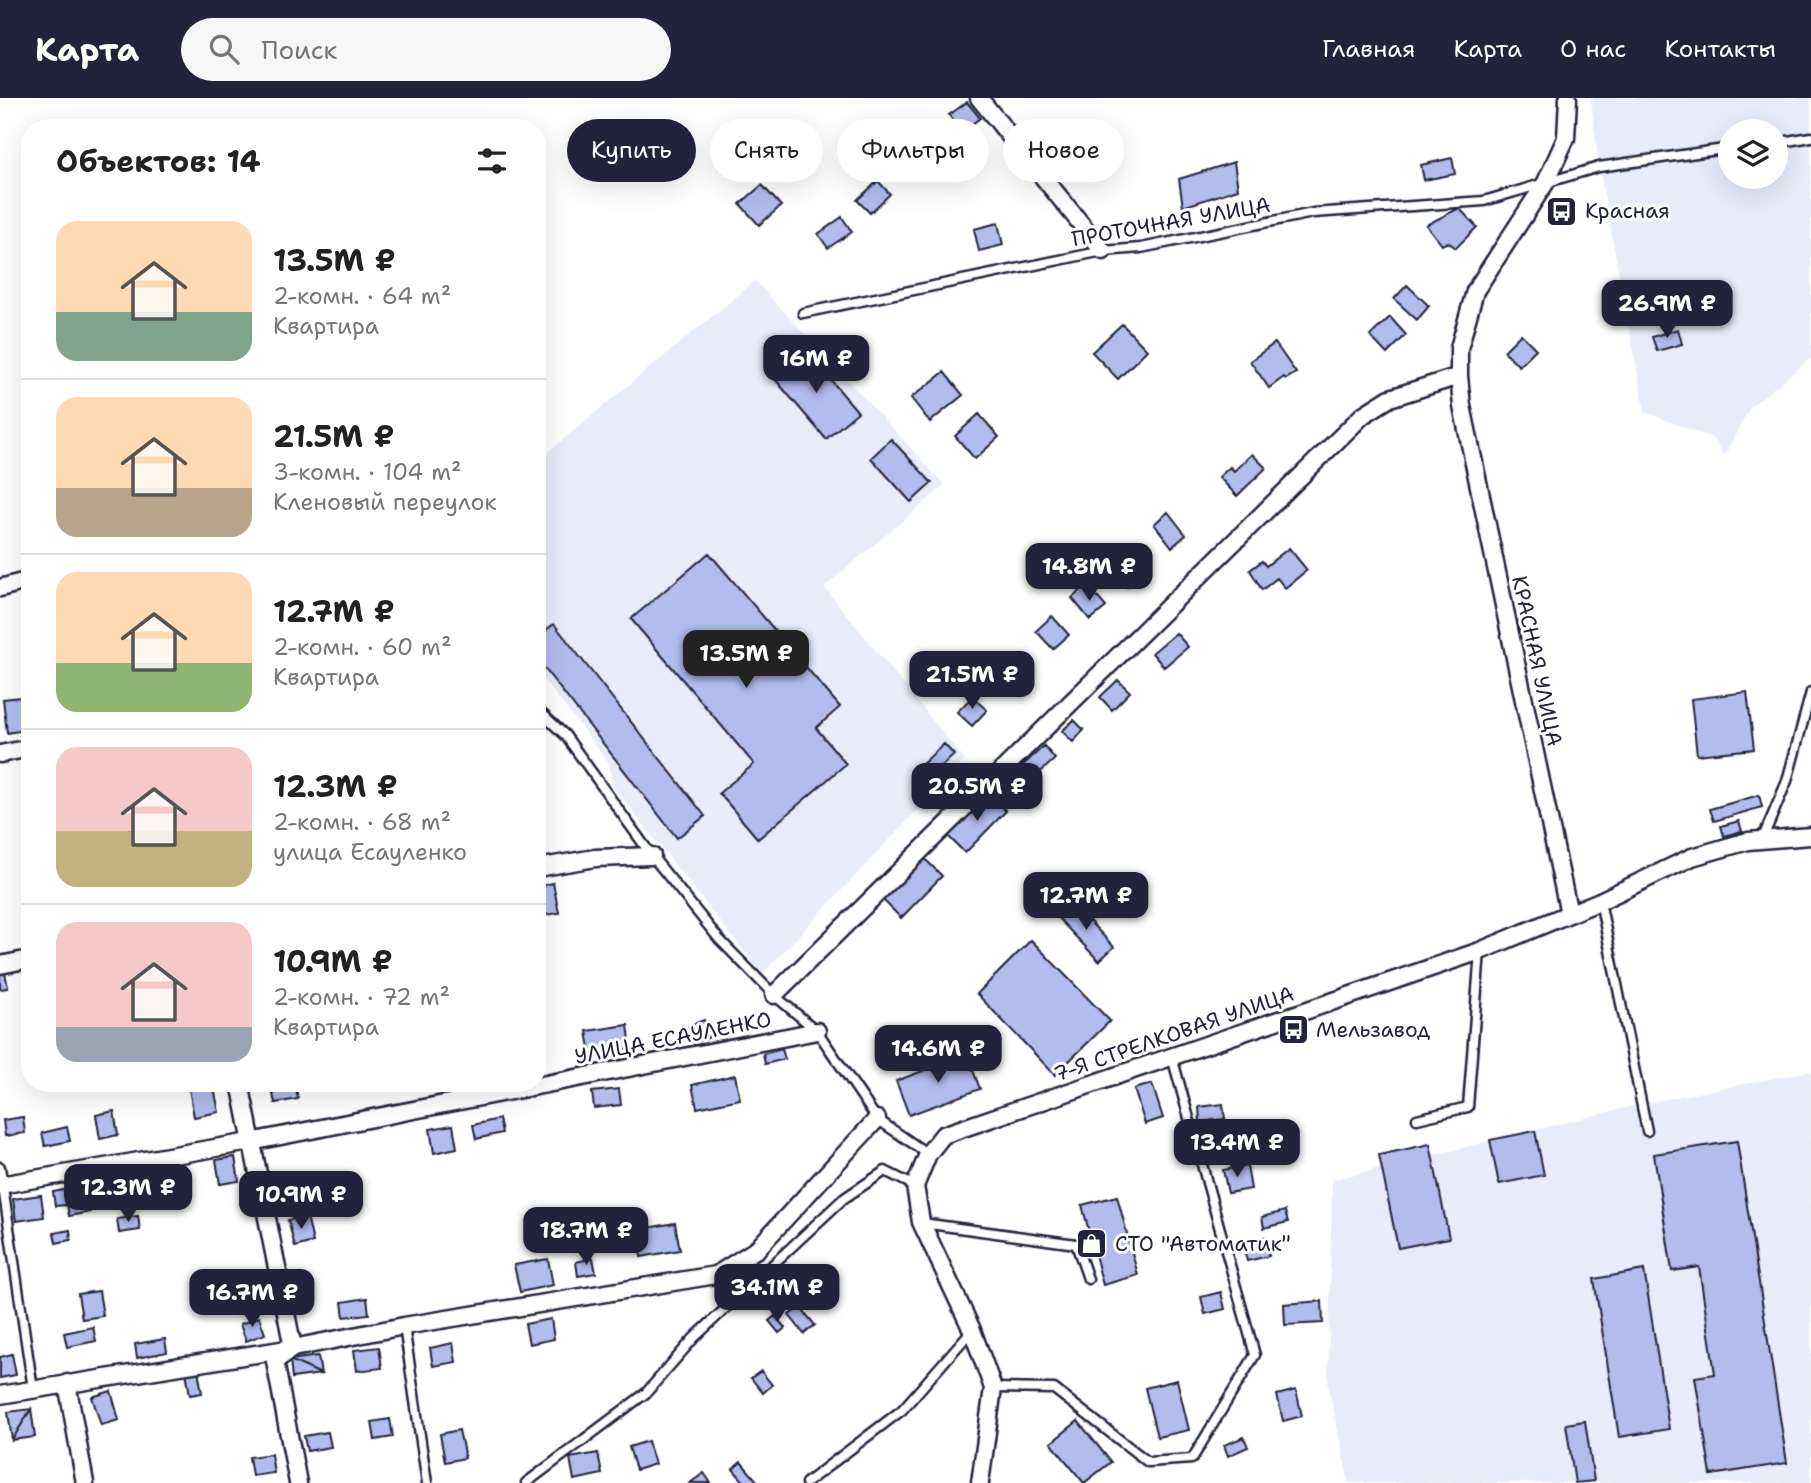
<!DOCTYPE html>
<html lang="ru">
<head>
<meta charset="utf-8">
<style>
  :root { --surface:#fff; --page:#f6f6f6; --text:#222; --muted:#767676; --line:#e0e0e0; --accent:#22223b }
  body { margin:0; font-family:"Shantell Sans",sans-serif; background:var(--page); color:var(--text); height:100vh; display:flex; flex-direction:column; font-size:26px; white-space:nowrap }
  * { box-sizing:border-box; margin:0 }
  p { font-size:23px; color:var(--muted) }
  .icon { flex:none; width:38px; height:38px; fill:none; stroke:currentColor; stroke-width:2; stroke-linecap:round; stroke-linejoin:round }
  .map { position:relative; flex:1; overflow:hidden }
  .side { position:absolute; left:21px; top:21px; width:525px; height:973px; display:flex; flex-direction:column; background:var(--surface); border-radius:28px; box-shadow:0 7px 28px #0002 }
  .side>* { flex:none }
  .hud { position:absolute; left:567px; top:21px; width:665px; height:63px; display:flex; gap:14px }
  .fabs { position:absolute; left:1718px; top:21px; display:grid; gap:14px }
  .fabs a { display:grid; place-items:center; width:70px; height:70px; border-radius:50%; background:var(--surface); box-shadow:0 7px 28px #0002; font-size:35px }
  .price { position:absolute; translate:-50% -60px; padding:0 16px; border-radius:14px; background:var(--accent); color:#fff; font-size:23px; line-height:46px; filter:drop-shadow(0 2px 4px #0008) }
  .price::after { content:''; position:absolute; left:50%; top:42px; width:21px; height:16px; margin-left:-10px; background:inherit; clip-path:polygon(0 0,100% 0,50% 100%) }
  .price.selected { background:#222; color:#fff }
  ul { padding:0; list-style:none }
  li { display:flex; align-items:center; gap:21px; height:175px; padding:0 35px }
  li+li { border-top:2px solid var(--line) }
  li span { display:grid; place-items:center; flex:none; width:196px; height:140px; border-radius:21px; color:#555 }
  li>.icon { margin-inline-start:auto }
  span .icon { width:84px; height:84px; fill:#fffc; stroke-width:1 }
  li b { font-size:30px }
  h2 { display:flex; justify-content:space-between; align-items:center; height:84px; padding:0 35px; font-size:30px }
  .pill { padding:0 24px; border-radius:32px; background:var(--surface); box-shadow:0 7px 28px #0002; font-size:24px; line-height:63px }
  .pill.selected { background:var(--accent); color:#fff }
  header { display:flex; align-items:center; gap:42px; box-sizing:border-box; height:98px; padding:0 35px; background:var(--accent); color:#fff }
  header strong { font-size:33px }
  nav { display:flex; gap:38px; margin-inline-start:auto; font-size:24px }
  .search { width:490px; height:63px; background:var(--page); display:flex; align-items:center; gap:18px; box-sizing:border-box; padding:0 24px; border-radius:38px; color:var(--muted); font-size:26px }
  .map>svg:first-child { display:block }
  .built { fill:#e8ebfa; fill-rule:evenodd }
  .building { fill:#b2bced; stroke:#22223b; stroke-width:2 }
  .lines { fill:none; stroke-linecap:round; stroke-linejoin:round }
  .service-casing { stroke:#22223b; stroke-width:13 }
  .minor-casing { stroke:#22223b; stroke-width:21 }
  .service { stroke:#fff; stroke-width:8 }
  .minor { stroke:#fff; stroke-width:16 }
  .labels { text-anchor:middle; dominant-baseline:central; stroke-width:6; stroke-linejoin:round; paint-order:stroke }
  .poi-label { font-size:21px; fill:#22223b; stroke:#fff; text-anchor:start }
  .street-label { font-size:21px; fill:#22223b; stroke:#fff }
</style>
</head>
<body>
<header>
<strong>Карта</strong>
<div class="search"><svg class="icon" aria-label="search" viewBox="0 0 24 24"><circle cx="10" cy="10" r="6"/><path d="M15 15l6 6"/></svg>Поиск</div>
<nav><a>Главная</a><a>Карта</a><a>О нас</a><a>Контакты</a></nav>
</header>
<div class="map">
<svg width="1811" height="1385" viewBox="0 0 1811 1385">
  <rect width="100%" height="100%" fill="#fff"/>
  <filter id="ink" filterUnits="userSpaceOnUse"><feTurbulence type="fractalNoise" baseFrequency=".0143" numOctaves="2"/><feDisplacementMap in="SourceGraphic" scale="14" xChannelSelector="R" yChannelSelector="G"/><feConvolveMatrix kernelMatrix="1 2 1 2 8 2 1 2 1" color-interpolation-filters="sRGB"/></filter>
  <g filter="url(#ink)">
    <!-- built -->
    <path class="built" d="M1591 0H1811V260L1750 309 1724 358 1712 340 1645 314 1599 69ZM1731 33H1776V79H1731Z
      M755 183 945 387 824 489 965 662 762 876 613 689 609 665 537 573V363Z
      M1811 973V1385H1349L1328 1287 1332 1082 1641 1006Z"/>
    <!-- building -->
    <path class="building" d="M967 4 980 20 961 34 949 17Z
      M1452 60 1455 76 1424 82 1421 67Z
      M1234 64 1238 91 1183 109 1179 81Z
      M878 83 890 96 870 115 857 102Z
      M762 87 781 108 759 127 740 106Z
      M1459 110 1477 129 1456 150 1448 144 1442 147 1426 127Z
      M842 119 852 134 828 150 818 136Z
      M998 125 1003 147 979 153 974 131Z
      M1407 187 1429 208 1417 222 1394 201Z
      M1390 219 1406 237 1387 256 1370 238Z
      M1122 226 1147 252 1118 281 1092 254Z
      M1678 231 1682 246 1657 253 1652 239Z
      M1521 236 1536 251 1519 268 1504 253Z
      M1275 245 1296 275 1286 281 1284 279 1269 290 1250 263Z
      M806 253 858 314 826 341 774 280Z
      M944 274 963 297 930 324 911 300Z
      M979 316 999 339 975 361 955 338Z
      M891 341 932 385 911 404 871 360Z
      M1252 356 1266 370 1237 398 1219 379 1230 369 1234 373Z
      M1168 414 1186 437 1172 449 1154 426Z
      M1289 450 1307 472 1285 490 1277 480 1262 492 1250 472 1262 463 1266 468Z
      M1127 451 1145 474 1127 489 1108 466Z
      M709 455 840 609 816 630 846 666 758 741 719 695 754 666 631 521Z
      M1087 487 1106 509 1090 522 1072 500Z
      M1052 518 1069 537 1053 551 1036 533Z
      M554 526 705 718 677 740 537 561V539Z
      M1176 535 1188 549 1164 569 1152 555Z
      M1008 560 1024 577 1010 590 994 573Z
      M1118 582 1130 594 1112 612 1100 599Z
      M1747 594 1754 651 1697 657 1691 601Z
      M21 599 25 632 7 635 3 601Z
      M972 599 987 612 972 628 957 614Z
      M1074 622 1084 632 1073 644 1062 633Z
      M944 646 954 657 931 678 921 667Z
      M1044 648 1055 661 1033 681 1022 668Z
      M989 695 1006 713 965 755 947 737Z
      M1759 697 1762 709 1714 723 1710 711Z
      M537 714 543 742 537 743Z
      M1739 723 1742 733 1724 738 1721 728Z
      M924 760 942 778 901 820 883 802Z
      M553 785 559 815 545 817 540 788Z
      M1072 805 1114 849 1099 863 1057 819Z
      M1031 842 1110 923 1055 977 977 896Z
      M0 874H5L8 890 0 891Z
      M704 922 710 939 694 945 688 928Z
      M628 927 631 950 591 957 587 933Z
      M540 948 544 964 537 966V949Z
      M782 951 785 961 765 966 763 956Z
      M967 956 980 991 909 1017 896 983Z
      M735 977 740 1001 697 1010 692 987Z
      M188 985H213L219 1014 194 1019Z
      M285 985H295L298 1001 275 1005 271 988Z
      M354 985H380V986L355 991Z
      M1152 986 1163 1020 1145 1026 1134 991Z
      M619 991 621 1007 594 1010 592 994Z
      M1223 1006 1225 1021 1200 1024 1199 1009Z
      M114 1013 118 1037 100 1041 96 1017Z
      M23 1019 25 1035 5 1038 3 1022Z
      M499 1021 502 1035 476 1041 473 1027Z
      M453 1027 457 1050 434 1055 430 1031Z
      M67 1029 70 1043 45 1048 42 1035Z
      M1535 1033 1544 1077 1499 1086 1490 1042Z
      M1737 1043 1787 1365 1711 1377 1695 1279 1715 1276 1699 1169 1672 1173 1654 1056Z
      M1430 1046 1449 1140 1398 1150 1379 1057Z
      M235 1059 239 1083 220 1086 216 1062Z
      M1247 1068 1251 1091 1228 1095 1223 1072Z
      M288 1081 292 1094 277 1098 273 1085Z
      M146 1086 148 1101 120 1106 117 1091Z
      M86 1089 90 1114 69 1118 65 1092Z
      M64 1092 66 1107 55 1108 53 1094Z
      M41 1097 44 1119 16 1123 13 1101Z
      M1117 1098 1138 1177 1103 1187 1082 1107Z
      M1285 1113 1288 1124 1264 1130 1262 1119Z
      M138 1118 140 1132 119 1135 117 1121Z
      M307 1118 313 1144 295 1149 288 1122Z
      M675 1125 680 1152 641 1159 636 1132Z
      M70 1132 71 1142 56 1145 54 1135Z
      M1265 1139 1269 1158 1247 1163 1242 1145Z
      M593 1160 596 1175 578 1178 576 1164Z
      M548 1161 553 1187 520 1194 514 1167Z
      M1644 1172 1669 1331 1619 1339 1594 1181Z
      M801 1182 806 1188 795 1198 790 1192Z
      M99 1193 103 1218 82 1221 78 1196Z
      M1221 1194 1225 1211 1205 1216 1201 1199Z
      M367 1200 369 1216 344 1219 342 1204Z
      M1322 1203 1323 1225 1285 1227 1284 1206Z
      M800 1209 815 1227 804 1236 789 1217Z
      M775 1218 785 1230 779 1235 769 1223Z
      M259 1219 265 1236 246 1243 240 1226Z
      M551 1221 554 1241 529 1246 525 1226Z
      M93 1229 96 1243 67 1249 64 1235Z
      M165 1241 167 1254 137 1260 135 1246Z
      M453 1245 456 1264 433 1268 430 1250Z
      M379 1249 382 1270 357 1273 354 1252Z
      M12 1256 16 1277 0 1280V1259Z
      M318 1258 321 1276 290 1262Z
      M290 1262 321 1276 292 1280Z
      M197 1266 202 1295 190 1297 185 1268Z
      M761 1273 772 1287 763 1295 751 1280Z
      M1177 1282 1189 1332 1157 1339 1145 1290Z
      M1296 1292 1302 1318 1283 1323 1277 1297Z
      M111 1293 119 1322 101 1327 92 1299Z
      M31 1311 12 1342 8 1314Z
      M31 1311 35 1339 12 1342Z
      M390 1321 393 1339 375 1342 372 1324Z
      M1078 1323 1111 1364 1084 1385 1051 1345Z
      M1585 1323 1594 1383 1575 1385 1566 1326Z
      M459 1332 465 1360 445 1364 440 1336Z
      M328 1334 331 1349 307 1353 304 1338Z
      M1244 1339 1248 1349 1228 1358 1224 1347Z
      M648 1343 655 1366 636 1372 629 1349Z
      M598 1355 602 1376 574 1382 570 1360Z
      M271 1356 274 1375 252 1378 249 1359Z
      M741 1364 758 1384 756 1385H745L733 1371Z
      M704 1375 711 1385H690Z"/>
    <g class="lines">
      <defs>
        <path id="service" d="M1776 45 1811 39
          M803 215 1103 153 1141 150 1313 115 1484 103 1599 69 1731 50
          M537 611 565 637 652 758 719 841 774 897 817 933 877 1021 928 1056
          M1762 742 1787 683 1811 594
          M1600 803 1647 1033
          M1417 1021 1468 1009 1480 853
          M0 1069 33 1291
          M922 1125 1076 1146 1088 1181
          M404 1228 427 1385
          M993 1290 1054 1291 1148 1364 1192 1361 1255 1257 1172 959
          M526 1385 646 1295 694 1240 843 1101 885 1073 915 1088
          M806 1385 902 1312 972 1232"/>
        <path id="minor" d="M979 0 1103 153
          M1568 0 1566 40 1546 84 1475 193 1459 250V278L1462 308 1569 816
          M0 490 30 482
          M0 656 30 650
          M537 770 595 760 652 758
          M0 867 30 861
          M774 897 1363 317 1390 300 1459 278
          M240 985 293 1250 275 1263 298 1385
          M0 1087 250 1044 817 933
          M67 1285 85 1385
          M0 1297 293 1250 404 1228 716 1177 757 1151 877 1021
          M980 1385 993 1290 972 1232 921 1124 915 1088 928 1056 943 1037 1480 853 1600 803 1692 759 1748 743 1811 738"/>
      </defs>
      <!-- service casing -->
      <use href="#service" class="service-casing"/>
      <!-- minor casing -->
      <use href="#minor" class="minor-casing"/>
      <!-- service -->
      <use href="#service" class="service"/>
      <!-- minor -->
      <use href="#minor" class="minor"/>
    </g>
  </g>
  <!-- icons -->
  <defs>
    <symbol id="bus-square" viewBox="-11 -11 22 22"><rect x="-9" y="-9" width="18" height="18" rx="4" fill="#22223b" stroke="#fff"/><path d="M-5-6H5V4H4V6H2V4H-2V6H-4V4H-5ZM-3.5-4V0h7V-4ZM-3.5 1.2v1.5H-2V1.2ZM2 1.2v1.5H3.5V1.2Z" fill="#fff"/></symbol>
    <symbol id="shop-square" viewBox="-11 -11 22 22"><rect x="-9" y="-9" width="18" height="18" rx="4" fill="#22223b" stroke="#fff"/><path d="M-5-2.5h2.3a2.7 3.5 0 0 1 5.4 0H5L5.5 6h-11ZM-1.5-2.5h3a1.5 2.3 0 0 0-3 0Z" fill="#fff"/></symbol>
  </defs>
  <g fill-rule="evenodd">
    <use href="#bus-square" x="1544" y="96" width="35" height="35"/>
    <use href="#bus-square" x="1276" y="914" width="35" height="35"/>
    <use href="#shop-square" x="1074" y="1128" width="35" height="35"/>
  </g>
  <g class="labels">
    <!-- poi labels -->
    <g class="poi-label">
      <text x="1585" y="113">Красная</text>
      <text x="1316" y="932">Мельзавод</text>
      <text x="1115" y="1146">СТО "Автоматик"</text>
    </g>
    <!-- street labels -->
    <g class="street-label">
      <text transform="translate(1171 124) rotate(-10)">ПРОТОЧНАЯ УЛИЦА</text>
      <text transform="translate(1537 563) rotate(78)">КРАСНАЯ УЛИЦА</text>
      <text transform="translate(1174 936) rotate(-19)">7-Я СТРЕЛКОВАЯ УЛИЦА</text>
      <text transform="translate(673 940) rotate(-11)">УЛИЦА ЕСАУЛЕНКО</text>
    </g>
  </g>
</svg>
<div class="fabs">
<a><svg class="icon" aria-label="layers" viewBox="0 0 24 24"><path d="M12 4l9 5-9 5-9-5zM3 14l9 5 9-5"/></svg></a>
</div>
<b class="price" style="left:1667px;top:242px">26.9M ₽</b>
<b class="price" style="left:816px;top:297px">16M ₽</b>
<b class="price" style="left:1089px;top:505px">14.8M ₽</b>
<b class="price selected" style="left:746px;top:592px">13.5M ₽</b>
<b class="price" style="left:972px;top:613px">21.5M ₽</b>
<b class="price" style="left:977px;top:725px">20.5M ₽</b>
<b class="price" style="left:1086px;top:834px">12.7M ₽</b>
<b class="price" style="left:938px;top:987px">14.6M ₽</b>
<b class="price" style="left:1237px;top:1081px">13.4M ₽</b>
<b class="price" style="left:128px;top:1126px">12.3M ₽</b>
<b class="price" style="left:301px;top:1133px">10.9M ₽</b>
<b class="price" style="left:586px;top:1169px">18.7M ₽</b>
<b class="price" style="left:777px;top:1226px">34.1M ₽</b>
<b class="price" style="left:252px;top:1231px">16.7M ₽</b>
<div class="hud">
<a class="pill selected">Купить</a>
<a class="pill">Снять</a>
<a class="pill">Фильтры</a>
<a class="pill">Новое</a>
</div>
<section class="side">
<h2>Объектов: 14<svg class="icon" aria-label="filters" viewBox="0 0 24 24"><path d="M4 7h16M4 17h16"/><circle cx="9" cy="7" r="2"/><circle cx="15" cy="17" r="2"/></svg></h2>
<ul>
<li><span style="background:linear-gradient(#ffd9b3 65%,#7fa58c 0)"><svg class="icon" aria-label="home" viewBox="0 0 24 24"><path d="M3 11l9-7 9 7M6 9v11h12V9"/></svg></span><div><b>13.5M ₽</b><p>2-комн. · 64 m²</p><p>Квартира</p></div></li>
<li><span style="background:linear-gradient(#ffd9b3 65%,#b9a48a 0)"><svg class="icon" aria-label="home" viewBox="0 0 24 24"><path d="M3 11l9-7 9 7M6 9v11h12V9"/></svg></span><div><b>21.5M ₽</b><p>3-комн. · 104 m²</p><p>Кленовый переулок</p></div></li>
<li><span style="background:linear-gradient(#ffd9b3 65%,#8fb573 0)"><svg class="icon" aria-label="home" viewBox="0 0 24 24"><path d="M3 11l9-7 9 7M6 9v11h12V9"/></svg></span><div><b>12.7M ₽</b><p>2-комн. · 60 m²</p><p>Квартира</p></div></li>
<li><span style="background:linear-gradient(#f6c9c9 60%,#c2b280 0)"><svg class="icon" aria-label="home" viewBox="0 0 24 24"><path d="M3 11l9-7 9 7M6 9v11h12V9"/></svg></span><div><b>12.3M ₽</b><p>2-комн. · 68 m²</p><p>улица Есауленко</p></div></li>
<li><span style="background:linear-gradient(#f6c9c9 75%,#9aa5b1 0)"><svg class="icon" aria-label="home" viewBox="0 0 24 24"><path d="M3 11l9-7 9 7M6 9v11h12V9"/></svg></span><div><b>10.9M ₽</b><p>2-комн. · 72 m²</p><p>Квартира</p></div></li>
</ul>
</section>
</div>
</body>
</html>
